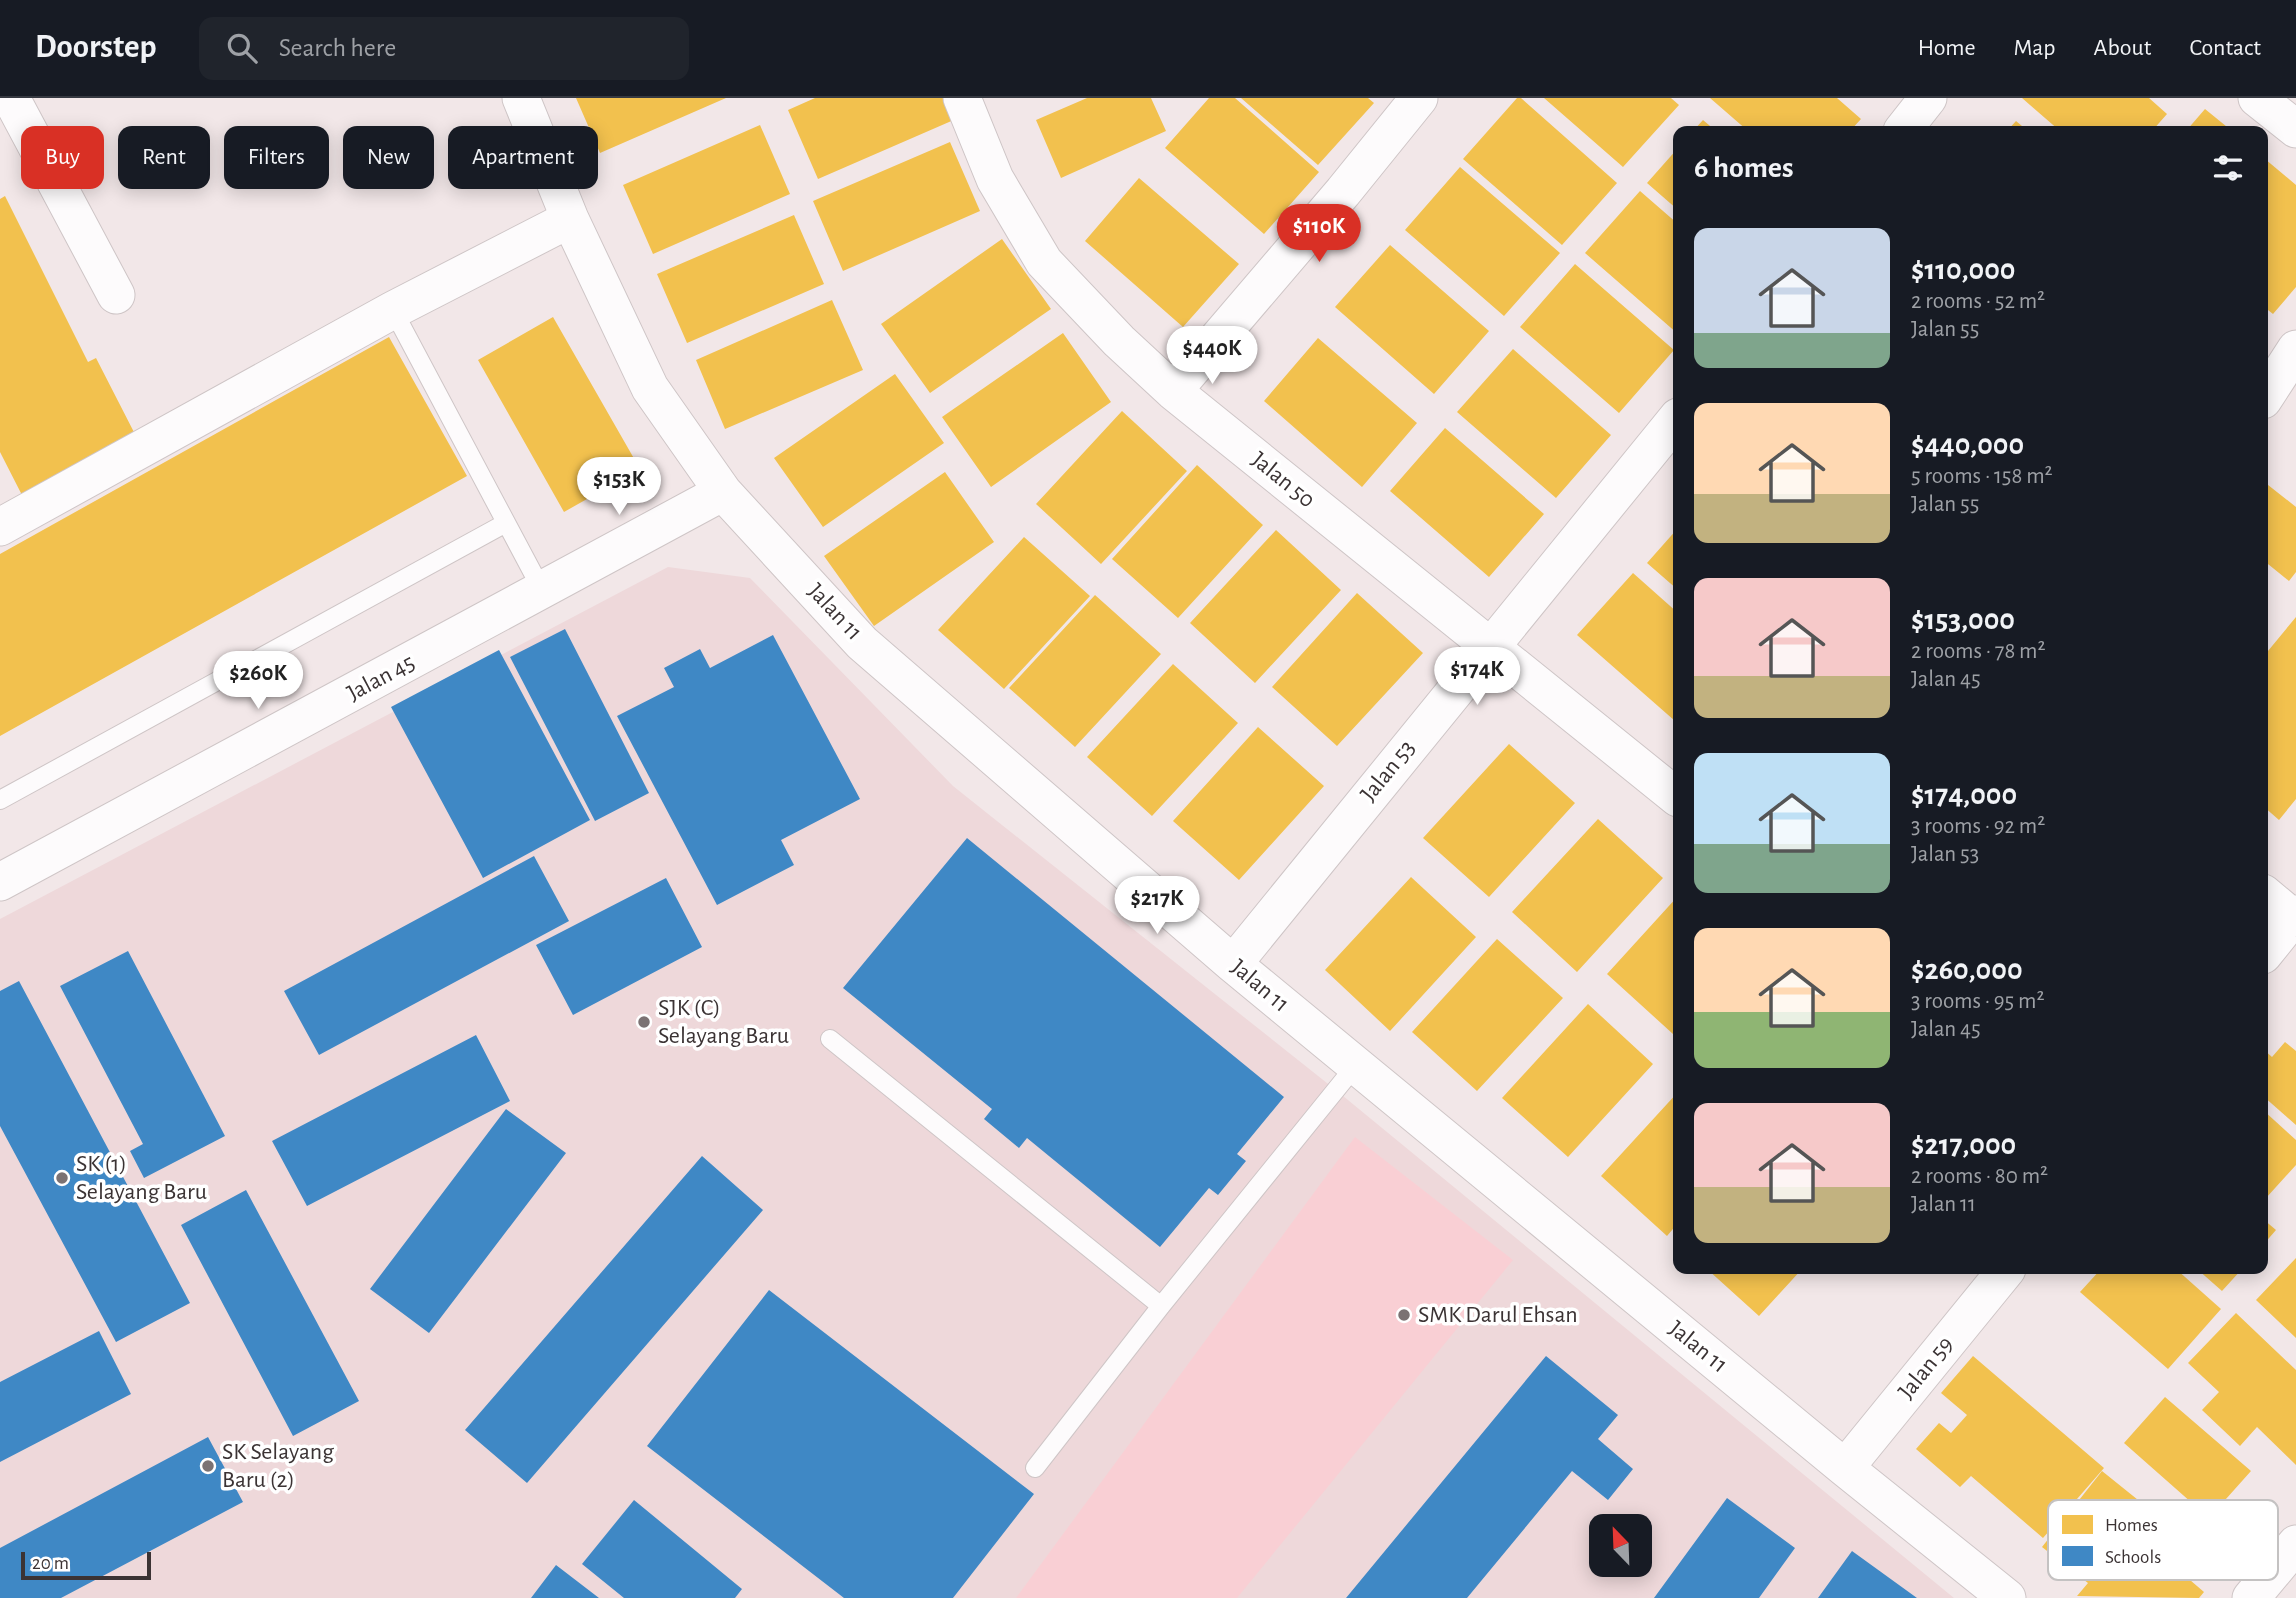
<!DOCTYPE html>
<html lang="en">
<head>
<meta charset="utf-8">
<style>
  :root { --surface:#171b24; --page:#20242c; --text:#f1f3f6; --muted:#9ea1a6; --line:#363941; --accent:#d93025 }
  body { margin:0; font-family:"Alegreya Sans",sans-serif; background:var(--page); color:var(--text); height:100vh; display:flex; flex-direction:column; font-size:26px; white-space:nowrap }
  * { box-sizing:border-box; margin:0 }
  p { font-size:23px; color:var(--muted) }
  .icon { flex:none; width:38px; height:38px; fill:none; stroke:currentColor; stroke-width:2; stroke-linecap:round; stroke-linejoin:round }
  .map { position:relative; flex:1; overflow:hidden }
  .sheet { position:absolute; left:1673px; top:28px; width:595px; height:1148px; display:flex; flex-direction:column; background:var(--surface); border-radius:14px; box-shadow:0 4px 18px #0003 }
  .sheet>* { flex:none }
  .top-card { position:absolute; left:21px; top:28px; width:665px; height:63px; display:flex; gap:14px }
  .needle { width:46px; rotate:337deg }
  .buttons { position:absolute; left:1589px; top:1416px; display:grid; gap:14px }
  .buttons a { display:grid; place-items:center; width:63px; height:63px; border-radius:14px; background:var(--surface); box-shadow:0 4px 18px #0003; font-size:35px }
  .scale { position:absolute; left:21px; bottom:18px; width:130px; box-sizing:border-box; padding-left:7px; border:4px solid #3b3334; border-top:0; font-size:19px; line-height:24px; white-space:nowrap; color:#3b3334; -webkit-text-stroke:5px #fff; paint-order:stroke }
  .price { position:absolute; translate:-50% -60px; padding:0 16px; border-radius:24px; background:#fff; color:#222; font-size:23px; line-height:46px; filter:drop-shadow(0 2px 4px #0008) }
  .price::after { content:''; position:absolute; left:50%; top:42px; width:21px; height:16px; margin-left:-10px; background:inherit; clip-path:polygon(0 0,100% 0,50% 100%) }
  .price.active { background:var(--accent); color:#fff }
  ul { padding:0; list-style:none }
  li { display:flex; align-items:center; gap:21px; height:175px; padding:0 21px }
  li span { display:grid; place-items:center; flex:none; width:196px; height:140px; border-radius:14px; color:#555 }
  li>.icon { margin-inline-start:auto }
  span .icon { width:84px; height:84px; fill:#fffc; stroke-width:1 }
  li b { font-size:30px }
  h2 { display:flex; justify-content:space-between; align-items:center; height:84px; padding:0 21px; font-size:30px }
  .tag { padding:0 24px; border-radius:14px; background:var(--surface); box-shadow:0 4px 18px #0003; font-size:24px; line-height:63px }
  .tag.active { background:var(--accent); color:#fff }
  header { display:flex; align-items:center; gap:42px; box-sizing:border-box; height:98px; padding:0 35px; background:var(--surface); border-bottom:2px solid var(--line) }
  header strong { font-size:33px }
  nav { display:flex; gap:38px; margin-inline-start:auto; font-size:24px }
  .search { width:490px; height:63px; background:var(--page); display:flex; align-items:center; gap:18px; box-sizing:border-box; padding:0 24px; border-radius:14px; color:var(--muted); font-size:26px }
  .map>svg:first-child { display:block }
  .built { fill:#eed8da; fill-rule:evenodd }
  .green { fill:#f9cfd4 }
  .homes { fill:#f2c14e }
  .schools { fill:#3f88c5 }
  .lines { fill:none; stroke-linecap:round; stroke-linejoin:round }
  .service-casing { stroke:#cec5c6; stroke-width:20 }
  .minor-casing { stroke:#cec5c6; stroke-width:39 }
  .service { stroke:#fdfbfc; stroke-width:18 }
  .minor { stroke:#fdfbfc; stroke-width:37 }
  .poi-dot { fill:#7b7273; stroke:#fff; stroke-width:2.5 }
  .labels { text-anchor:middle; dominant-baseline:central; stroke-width:7; stroke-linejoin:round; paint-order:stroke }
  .street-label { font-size:24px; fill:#3b3334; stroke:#fff }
  .poi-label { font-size:24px; fill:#3b3334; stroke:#fff; text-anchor:start }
  .key { fill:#fff; stroke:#c4c2c2; stroke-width:2 }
  .key-label { font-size:19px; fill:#3b3334 }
</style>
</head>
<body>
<header>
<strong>Doorstep</strong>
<div class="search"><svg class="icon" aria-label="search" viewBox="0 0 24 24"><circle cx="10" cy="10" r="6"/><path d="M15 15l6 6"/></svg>Search here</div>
<nav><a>Home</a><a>Map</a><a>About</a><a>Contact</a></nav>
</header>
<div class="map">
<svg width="2296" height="1500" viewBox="0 0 2296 1500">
  <rect width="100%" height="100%" fill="#f2e7e8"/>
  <!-- built -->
  <path class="built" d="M668 469 750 480 953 688 1337 993 1954 1500H0V821ZM1601 1428H1640V1466H1601Z"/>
  <!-- green -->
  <path class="green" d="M1355 1039 1513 1162 1237 1500H1016Z"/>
  <!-- homes -->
  <path class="homes" d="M576 0H726L600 55Z
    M815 0H946L956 21 818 81 788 12Z
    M1087 0H1151L1166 33 1061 80 1036 22Z
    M1209 0H1235L1319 74 1264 136 1165 50Z
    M1241 0H1368L1374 5 1318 67Z
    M1517 0H1521L1617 85 1562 147 1463 61Z
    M1544 0H1671L1679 7 1623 69Z
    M1710 0H1837L1861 21 1850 33H1748Z
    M2022 0H2149L2167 16 2152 33H2060Z
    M2205 11 2232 33H2186Z
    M1703 22 1716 33H1693Z
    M2016 23 2028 33H2007Z
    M760 27 790 96 653 156 623 87Z
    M950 44 980 113 843 173 813 103Z
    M1678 50V112L1647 85Z
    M2265 61 2296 87V189L2273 216 2263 208V63Z
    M1460 69 1560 155 1504 218 1405 132Z
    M1139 80 1239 166 1183 229 1085 143Z
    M1640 93 1678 126V236L1585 155Z
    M5 98 88 264 96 260 139 344 25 403 0 354V101Z
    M794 117 824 186 687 245 657 176Z
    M1002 141 1051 211 930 295 881 226Z
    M1390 147 1489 233 1434 296 1335 209Z
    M1575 166 1674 252 1619 315 1520 229Z
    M832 202 863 272 725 331 696 262Z
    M553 219 640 371 564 414 478 262Z
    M1063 235 1111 304 991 389 942 319Z
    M389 239 467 378 0 638V456Z
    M1318 240 1417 325 1362 389 1264 303Z
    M1513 251 1611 337 1556 400 1457 314Z
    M895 276 944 345 823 429 774 360Z
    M1122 313 1187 373 1101 466 1036 406Z
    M1445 330 1544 416 1489 479 1390 393Z
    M1197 367 1263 427 1178 520 1112 461Z
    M945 374 994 444 874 528 824 458Z
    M2263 383 2296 409V474L2289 483 2263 462Z
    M1678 430V492L1647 465Z
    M1276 432 1341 492 1255 585 1190 525Z
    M1024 439 1090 498 1004 591 938 532Z
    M1633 475 1678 515V620L1675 623 1577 537Z
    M1357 495 1423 555 1337 648 1272 589Z
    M1095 497 1161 556 1075 649 1009 590Z
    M2296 519V701L2279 722 2263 708V559Z
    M1173 566 1238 625 1152 718 1087 659Z
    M1258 629 1324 688 1239 782 1173 723Z
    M1509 646 1575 705 1489 799 1423 740Z
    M1598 721 1663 780 1577 874 1512 814Z
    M1411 779 1476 839 1390 933 1325 872Z
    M1678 798V930L1673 936 1607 876Z
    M1497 841 1563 900 1477 993 1412 934Z
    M1588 906 1653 966 1568 1059 1502 1000Z
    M2285 944 2296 953V1027L2263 998V951L2272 959Z
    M1678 994V1125L1667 1138 1601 1078Z
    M2263 1012 2296 1042V1067L2266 1100 2263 1097Z
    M2263 1121 2276 1132 2263 1147Z
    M2296 1160V1240L2256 1202Z
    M1707 1171H1802L1759 1218Z
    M2101 1171H2176L2221 1211 2168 1271 2080 1194Z
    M2197 1171H2242L2222 1193Z
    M2236 1215 2296 1272V1367L2257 1329 2240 1348 2202 1312 2219 1294 2188 1265Z
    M1973 1258 2104 1370 2043 1440 1971 1378 1960 1389 1916 1351 1939 1325 1951 1335 1967 1317 1941 1295Z
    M2165 1299 2251 1373 2209 1420 2124 1345Z
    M2102 1373 2209 1459 2190 1482 2204 1494 2199 1500 2077 1498 2088 1485 2042 1449Z"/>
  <!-- schools -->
  <path class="schools" d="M565 531 649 695 595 723 510 559Z
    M773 537 860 701 781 742 794 767 717 807 617 618 674 589 664 570 700 551 710 570Z
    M499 552 590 722 483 780 391 609Z
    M967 740 1284 999 1237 1056 1246 1063 1218 1097 1209 1090 1160 1149 1027 1040 1019 1050 984 1021 992 1011 843 890Z
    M534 758 569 823 319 957 284 893Z
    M666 780 702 849 573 917 536 847Z
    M128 853 225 1038 144 1080 130 1053 143 1046 60 888Z
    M19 883 190 1205 116 1244 0 1028V893Z
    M476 937 510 1003 307 1108 272 1043Z
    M506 1011 566 1055 429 1235 370 1191Z
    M702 1058 763 1112 527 1385 465 1332Z
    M246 1092 359 1303 293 1338 181 1127Z
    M769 1192 1034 1396 953 1500H844L647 1348Z
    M99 1233 131 1296 0 1364V1284Z
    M1546 1258 1618 1317 1598 1341 1633 1371 1608 1402 1572 1373 1467 1500H1346Z
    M208 1339 243 1404 61 1500H0V1450Z
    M1727 1400 1795 1450 1759 1500H1654Z
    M634 1402 742 1491 735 1500H624L582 1466Z
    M1852 1453 1917 1500H1818Z
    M556 1467 599 1500H531Z"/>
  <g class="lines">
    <defs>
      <path id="service" d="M393 212 543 494
        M0 702 506 425
        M830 941 1161 1208
        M1035 1370 1161 1208 1356 967"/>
      <path id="minor" d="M11 0 116 197
        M521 0 570 121 650 290 723 394 862 545 1233 866 1845 1370 2007 1500
        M962 0 995 81 1044 164 1119 243 1173 293 1678 700
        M2257 0 2296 31
        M1902 33 1928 0
        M1173 293 1343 94 1419 0
        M2263 302 2296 251
        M0 429 393 212 570 121
        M0 784 723 394
        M2263 795 2293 820
        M2263 857 2296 816
        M1233 866 1678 319
        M1845 1370 2007 1171
        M2251 1500 2296 1446"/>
    </defs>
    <!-- service casing -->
    <use href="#service" class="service-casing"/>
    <!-- minor casing -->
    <use href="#minor" class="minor-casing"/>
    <!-- service -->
    <use href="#service" class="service"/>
    <!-- minor -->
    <use href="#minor" class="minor"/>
  </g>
  <!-- markers -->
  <g class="poi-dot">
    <circle cx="644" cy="924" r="7"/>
    <circle cx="62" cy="1080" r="7"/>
    <circle cx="1404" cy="1217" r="7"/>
    <circle cx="208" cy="1368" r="7"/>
  </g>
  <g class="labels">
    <!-- street labels -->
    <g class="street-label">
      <text transform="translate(1283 382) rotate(39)">Jalan 50</text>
      <text transform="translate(835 514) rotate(47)">Jalan 11</text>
      <text transform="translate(381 580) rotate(-28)">Jalan 45</text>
      <text transform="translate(1388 673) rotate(-51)">Jalan 53</text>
      <text transform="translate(1260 888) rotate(40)">Jalan 11</text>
      <text transform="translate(1698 1249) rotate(39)">Jalan 11</text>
      <text transform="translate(1926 1270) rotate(-51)">Jalan 59</text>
    </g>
    <!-- poi labels -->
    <g class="poi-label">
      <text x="658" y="910">SJK (C)<tspan x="658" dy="28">Selayang Baru</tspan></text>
      <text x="76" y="1066">SK (1)<tspan x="76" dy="28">Selayang Baru</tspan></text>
      <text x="1418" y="1217">SMK Darul Ehsan</text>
      <text x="222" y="1354">SK Selayang<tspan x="222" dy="28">Baru (2)</tspan></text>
    </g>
  </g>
  <!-- legend -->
  <rect x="2048" y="1402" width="230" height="80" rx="10" class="key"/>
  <rect x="2062" y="1417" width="31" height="19" fill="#f2c14e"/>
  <rect x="2062" y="1448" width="31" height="20" fill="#3f88c5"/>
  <g class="key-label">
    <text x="2105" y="1433">Homes</text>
    <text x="2105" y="1465">Schools</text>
  </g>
</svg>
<div class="buttons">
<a><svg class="needle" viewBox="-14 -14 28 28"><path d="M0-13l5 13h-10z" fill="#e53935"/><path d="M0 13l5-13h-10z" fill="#9ea1a6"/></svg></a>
</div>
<div class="scale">20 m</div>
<b class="price active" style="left:1319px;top:166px">$110K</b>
<b class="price" style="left:1212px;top:288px">$440K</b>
<b class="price" style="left:619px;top:419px">$153K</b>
<b class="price" style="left:1477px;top:609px">$174K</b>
<b class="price" style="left:258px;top:613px">$260K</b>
<b class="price" style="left:1157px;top:838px">$217K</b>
<div class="top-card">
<a class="tag active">Buy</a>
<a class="tag">Rent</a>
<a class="tag">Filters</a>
<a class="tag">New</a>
<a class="tag">Apartment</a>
</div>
<section class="sheet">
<h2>6 homes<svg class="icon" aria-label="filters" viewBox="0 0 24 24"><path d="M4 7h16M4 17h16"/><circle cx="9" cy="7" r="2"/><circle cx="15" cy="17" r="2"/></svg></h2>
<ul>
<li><span style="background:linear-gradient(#c9d6e8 75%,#7fa58c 0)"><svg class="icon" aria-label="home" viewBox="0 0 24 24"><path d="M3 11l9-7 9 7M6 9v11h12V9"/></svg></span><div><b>$110,000</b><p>2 rooms · 52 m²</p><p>Jalan 55</p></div></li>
<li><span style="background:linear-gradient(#ffd9b3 65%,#c2b280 0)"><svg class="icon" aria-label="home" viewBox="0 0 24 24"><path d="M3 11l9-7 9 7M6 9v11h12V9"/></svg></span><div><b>$440,000</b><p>5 rooms · 158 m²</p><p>Jalan 55</p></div></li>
<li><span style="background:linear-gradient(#f6c9c9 70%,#c2b280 0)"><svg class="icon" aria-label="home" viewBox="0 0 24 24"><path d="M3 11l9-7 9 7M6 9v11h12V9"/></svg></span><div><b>$153,000</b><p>2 rooms · 78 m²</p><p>Jalan 45</p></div></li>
<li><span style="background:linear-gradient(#bfe0f5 65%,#7fa58c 0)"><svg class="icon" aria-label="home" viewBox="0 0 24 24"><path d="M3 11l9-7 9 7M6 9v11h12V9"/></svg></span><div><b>$174,000</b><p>3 rooms · 92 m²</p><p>Jalan 53</p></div></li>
<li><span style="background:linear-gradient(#ffd9b3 60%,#8fb573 0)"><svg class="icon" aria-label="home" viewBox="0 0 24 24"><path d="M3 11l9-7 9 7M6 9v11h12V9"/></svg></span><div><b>$260,000</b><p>3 rooms · 95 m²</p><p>Jalan 45</p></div></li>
<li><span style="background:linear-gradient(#f6c9c9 60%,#c2b280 0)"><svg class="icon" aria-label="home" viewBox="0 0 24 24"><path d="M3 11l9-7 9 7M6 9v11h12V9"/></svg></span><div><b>$217,000</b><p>2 rooms · 80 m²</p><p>Jalan 11</p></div></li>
</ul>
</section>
</div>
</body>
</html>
